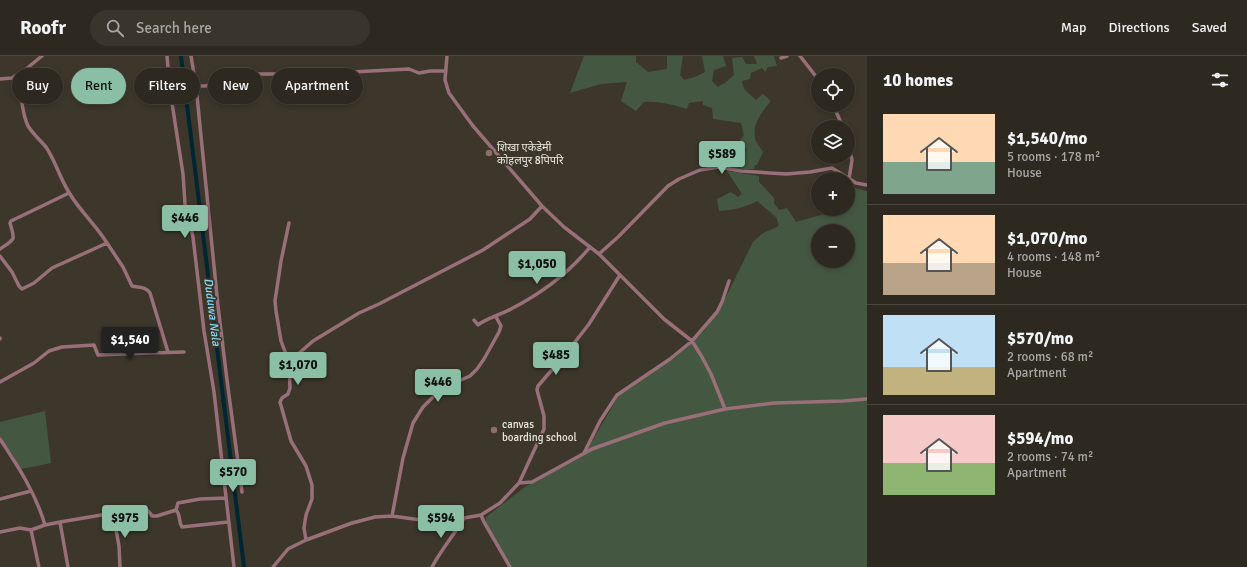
<!DOCTYPE html>
<html lang="en">
<head>
<meta charset="utf-8">
<style>
  :root { --surface:#2d2920; --page:#39352d; --text:#f1f3f6; --muted:#a7a6a5; --line:#48453e; --accent:#8abfa5 }
  body { margin:0; font-family:Signika,"Noto Sans Devanagari",sans-serif; background:var(--page); color:var(--text); height:100vh; display:flex; flex-direction:column; font-size:15px; white-space:nowrap }
  * { box-sizing:border-box; margin:0 }
  p { font-size:13px; color:var(--muted) }
  .icon { flex:none; width:22px; height:22px; fill:none; stroke:currentColor; stroke-width:2; stroke-linecap:round; stroke-linejoin:round }
  .map { position:relative; flex:1; overflow:hidden }
  .details { display:flex; flex-direction:column; background:var(--surface); width:380px }
  .details>* { flex:none }
  .hud { position:absolute; left:12px; top:12px; width:380px; height:36px; display:flex; gap:8px }
  .controls { position:absolute; left:811px; top:12px; display:grid; gap:8px }
  .controls a { display:grid; place-items:center; width:44px; height:44px; border-radius:50%; background:var(--surface); box-shadow:0 2px 6px #0003,0 0 0 1px var(--line); font-size:20px }
  .price { position:absolute; translate:-50% -34px; padding:0 9px; border-radius:4px; background:var(--accent); color:#111; font-size:13px; line-height:26px; filter:drop-shadow(0 1px 2px #0008) }
  .price::after { content:''; position:absolute; left:50%; top:24px; width:12px; height:9px; margin-left:-6px; background:inherit; clip-path:polygon(0 0,100% 0,50% 100%) }
  .price.on { background:#222; color:#fff }
  ul { padding:0; list-style:none }
  li { display:flex; align-items:center; gap:12px; height:100px; padding:0 16px }
  li+li { border-top:1px solid var(--line) }
  li span { display:grid; place-items:center; flex:none; width:112px; height:80px; border-radius:0px; color:#555 }
  li>.icon { margin-inline-start:auto }
  span .icon { width:48px; height:48px; fill:#fffc; stroke-width:1 }
  li b { font-size:17px }
  h2 { display:flex; justify-content:space-between; align-items:center; height:48px; padding:0 16px; font-size:17px }
  .tag { padding:0 14px; border-radius:18px; background:var(--surface); box-shadow:0 2px 6px #0003,0 0 0 1px var(--line); font-size:14px; line-height:36px }
  .tag.on { background:var(--accent); color:#111 }
  header { display:flex; align-items:center; gap:24px; box-sizing:border-box; height:56px; padding:0 20px; background:var(--surface); border-bottom:1px solid var(--line) }
  header strong { font-size:19px }
  nav { display:flex; gap:22px; margin-inline-start:auto; font-size:14px }
  .search { width:280px; height:36px; background:var(--page); display:flex; align-items:center; gap:10px; box-sizing:border-box; padding:0 14px; border-radius:22px; color:var(--muted); font-size:15px }
  main { display:flex; flex:1; min-height:0 }
  .map>svg:first-child { display:block }
  .green { fill:#445841; fill-rule:evenodd }
  .lines { fill:none; stroke-linecap:round; stroke-linejoin:round }
  .canal { stroke:#002633; stroke-width:4 }
  .street { stroke:#996f79; stroke-width:3.5 }
  .education-dot { fill:#8d6e63; stroke:#3c372a; stroke-width:1.5 }
  .labels { text-anchor:middle; dominant-baseline:central; stroke-width:3.5; stroke-linejoin:round; paint-order:stroke }
  .poi-label { font-size:11px; fill:#eae7df; stroke:#3c372a; text-anchor:start }
  .water-label { font-size:12px; font-style:italic; fill:#84d9f7; stroke:#3c372a }
</style>
</head>
<body>
<header>
<strong>Roofr</strong>
<div class="search"><svg class="icon" aria-label="search" viewBox="0 0 24 24"><circle cx="10" cy="10" r="6"/><path d="M15 15l6 6"/></svg>Search here</div>
<nav><a>Map</a><a>Directions</a><a>Saved</a></nav>
</header>
<main>
<div class="map">
<svg width="867" height="511" viewBox="0 0 867 511">
  <rect width="100%" height="100%" fill="#3c372a"/>
  <!-- green -->
  <path class="green" d="M584 0H636V6L648 16 667 13V0H683L680 19 684 24 695 21 705 16 702 0H723L726 10 714 14 712 25 718 31 725 27 734 19 732 2 742 1 746 8H757L754 0H774L777 10 768 11 765 16 762 12 751 17 750 23 742 25 744 33 756 44 763 38 771 45C763 55 752 67 755 82 756 87 761 92 763 96L757 109H755L754 113H739L723 109 718 102 720 99 721 103 725 107 728 102H744L746 93 741 90 740 83 744 80 741 67 713 63 712 52 703 49V45L689 47 687 53C673 49 659 45 644 46L636 55 621 45 627 26 601 28 570 37Z
    M727 115 759 120V126L774 142V147L779 154 787 152 796 166 824 158 832 153H848V135L851 131 867 135V511H511L486 467V461L525 431 587 394 619 339 675 301 704 275 724 245 753 186 763 177 777 171 779 169 776 161 757 145C743 152 734 154 719 155L717 143 731 136 738 141 742 138ZM818 175H848V205H818Z
    M45 355 51 407 21 413 19 410 13 399 0 381V366Z"/>
  <g class="lines">
    <!-- canal -->
    <path class="canal" d="M181 0 244 511"/>
    <!-- street -->
    <path class="street" d="M167 0 170 34 183 118 185 148 193 181 204 275 214 336 234 511
      M191 0 196 30 218 250 227 324 242 436
      M447 0 445 24 449 37 473 70 542 150 564 171 599 198 664 263 692 285 702 301 711 318 725 353
      M800 0 818 23
      M781 2 787 0
      M0 23 12 22 26 13 42 0
      M196 30H205L233 22 256 18H313L409 13 419 17 430 15H446
      M833 49 843 71
      M848 88 852 104 849 123
      M289 167 281 205 275 245 276 255 281 285 289 306 290 332 288 338 282 342 280 346 291 385 306 410 312 429V443L306 459 304 472 306 484
      M107 187 123 211 132 230C139 232 145 230 150 237L168 296
      M0 193C16 182 15 185 10 167L11 165 69 137
      M599 198 618 181 668 130 679 123 700 114 719 111 741 115 786 118 810 116 832 112 856 127 867 129
      M0 200 12 216 19 230 22 233 34 227 52 212 107 187C96 169 80 155 70 138 60 123 56 106 46 91 40 84 33 78 28 70 20 54 23 35 16 20
      M474 264 478 269C485 263 502 258 511 253 542 237 568 218 590 191
      M0 282V283
      M289 306 313 285 359 257 379 248 483 194 530 163 542 150
      M0 326 34 307 49 295 62 291 94 289 98 299 149 297 184 296
      M0 383C18 410 36 438 45 469
      M584 397 600 365 617 339 670 303 692 285 717 256 722 246 729 225
      M519 427 532 426 592 393 665 367 725 353 774 347 843 345 867 343
      M0 443 31 435
      M176 454 178 447 200 443 226 442
      M113 457 119 490 120 511
      M481 459 484 466 510 511
      M392 460 403 402 413 367 423 351 439 335 454 327 470 320 477 313 484 303 499 276 501 270 496 261
      M60 466 68 511
      M31 474 39 511
      M0 476 20 472 31 474 45 469 60 466 125 455 145 454H147L150 457 152 460H157L176 454C181 459 178 465 182 471L228 466
      M273 511 288 493 306 484 352 467 375 461 392 460 428 465 464 462 481 459 500 447 519 427 544 373V360L537 334 538 330 568 295 589 268 620 219
      M432 511C441 494 454 479 464 462"/>
  </g>
  <!-- markers -->
  <g class="education-dot">
    <circle cx="489" cy="97" r="4"/>
    <circle cx="494" cy="374" r="4"/>
  </g>
  <g class="labels">
    <!-- poi labels -->
    <g class="poi-label">
      <text x="497" y="91">शिखा एकेडेमी<tspan x="497" dy="13">कोहलपुर 8पिपरि</tspan></text>
      <text x="502" y="368">canvas<tspan x="502" dy="13">boarding school</tspan></text>
    </g>
    <!-- water labels -->
    <g class="water-label">
      <text transform="translate(212 256) rotate(83)">Duduwa Nala</text>
    </g>
  </g>
</svg>
<div class="controls">
<a><svg class="icon" aria-label="locate" viewBox="0 0 24 24"><circle cx="12" cy="12" r="6"/><path d="M12 2v4M12 18v4M2 12h4M18 12h4"/></svg></a>
<a><svg class="icon" aria-label="layers" viewBox="0 0 24 24"><path d="M12 4l9 5-9 5-9-5zM3 14l9 5 9-5"/></svg></a>
<a>+</a>
<a>−</a>
</div>
<b class="price" style="left:722px;top:119px">$589</b>
<b class="price" style="left:185px;top:183px">$446</b>
<b class="price" style="left:537px;top:229px">$1,050</b>
<b class="price on" style="left:130px;top:305px">$1,540</b>
<b class="price" style="left:556px;top:320px">$485</b>
<b class="price" style="left:298px;top:330px">$1,070</b>
<b class="price" style="left:438px;top:347px">$446</b>
<b class="price" style="left:233px;top:437px">$570</b>
<b class="price" style="left:125px;top:483px">$975</b>
<b class="price" style="left:441px;top:483px">$594</b>
<div class="hud">
<a class="tag">Buy</a>
<a class="tag on">Rent</a>
<a class="tag">Filters</a>
<a class="tag">New</a>
<a class="tag">Apartment</a>
</div>
</div>
<section class="details">
<h2>10 homes<svg class="icon" aria-label="filters" viewBox="0 0 24 24"><path d="M4 7h16M4 17h16"/><circle cx="9" cy="7" r="2"/><circle cx="15" cy="17" r="2"/></svg></h2>
<ul>
<li><span style="background:linear-gradient(#ffd9b3 60%,#7fa58c 0)"><svg class="icon" aria-label="home" viewBox="0 0 24 24"><path d="M3 11l9-7 9 7M6 9v11h12V9"/></svg></span><div><b>$1,540/mo</b><p>5 rooms · 178 m²</p><p>House</p></div></li>
<li><span style="background:linear-gradient(#ffd9b3 60%,#b9a48a 0)"><svg class="icon" aria-label="home" viewBox="0 0 24 24"><path d="M3 11l9-7 9 7M6 9v11h12V9"/></svg></span><div><b>$1,070/mo</b><p>4 rooms · 148 m²</p><p>House</p></div></li>
<li><span style="background:linear-gradient(#bfe0f5 65%,#c2b280 0)"><svg class="icon" aria-label="home" viewBox="0 0 24 24"><path d="M3 11l9-7 9 7M6 9v11h12V9"/></svg></span><div><b>$570/mo</b><p>2 rooms · 68 m²</p><p>Apartment</p></div></li>
<li><span style="background:linear-gradient(#f6c9c9 60%,#8fb573 0)"><svg class="icon" aria-label="home" viewBox="0 0 24 24"><path d="M3 11l9-7 9 7M6 9v11h12V9"/></svg></span><div><b>$594/mo</b><p>2 rooms · 74 m²</p><p>Apartment</p></div></li>
</ul>
</section>
</main>
</body>
</html>
